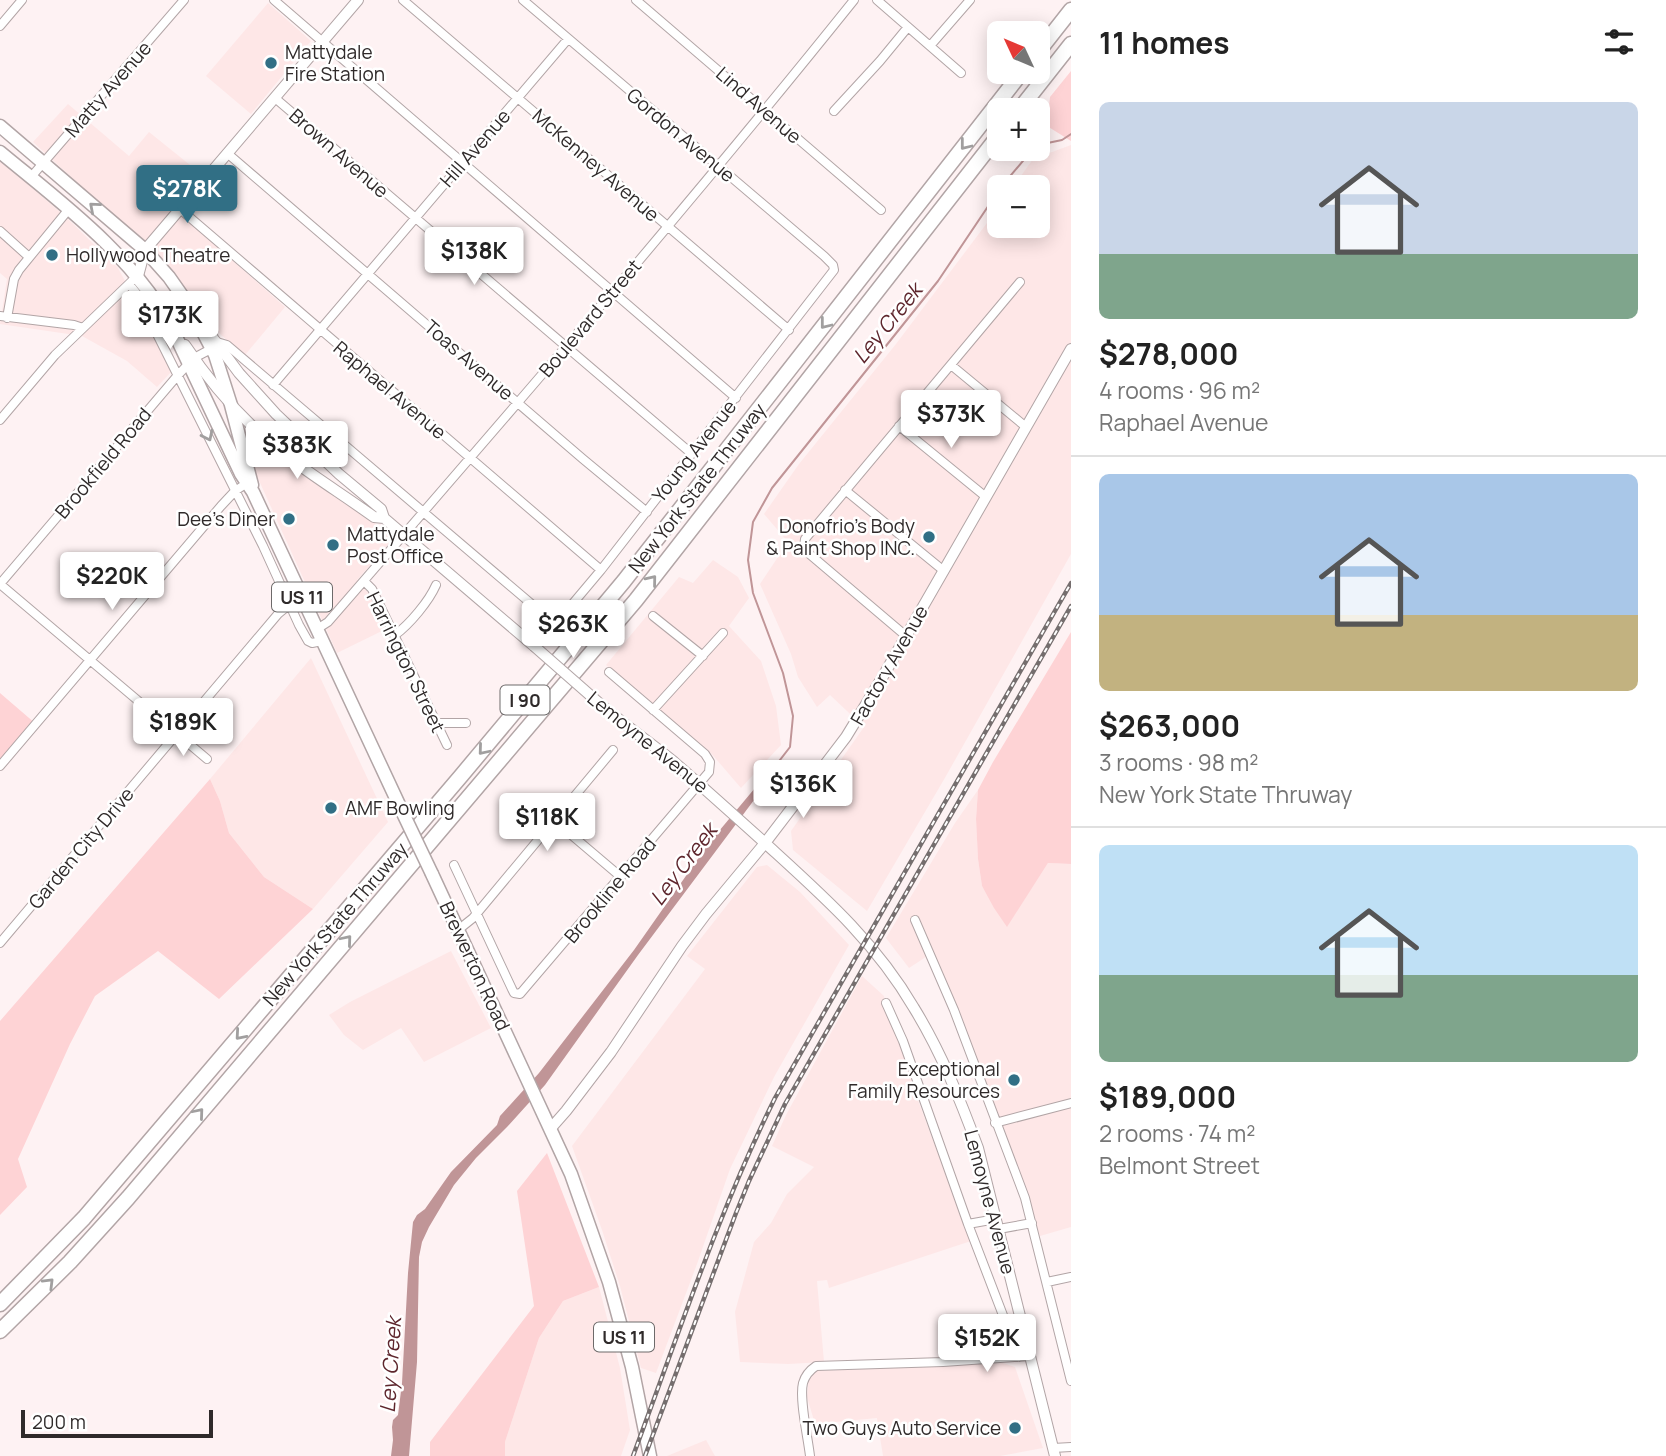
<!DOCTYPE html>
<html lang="en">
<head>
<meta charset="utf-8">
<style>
  :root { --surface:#fff; --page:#f6f6f6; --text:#222; --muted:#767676; --line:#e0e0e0; --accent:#316f85 }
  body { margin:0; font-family:Manrope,sans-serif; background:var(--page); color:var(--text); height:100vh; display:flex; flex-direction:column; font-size:26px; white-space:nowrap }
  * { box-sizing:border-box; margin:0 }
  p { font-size:23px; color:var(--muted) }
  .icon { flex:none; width:38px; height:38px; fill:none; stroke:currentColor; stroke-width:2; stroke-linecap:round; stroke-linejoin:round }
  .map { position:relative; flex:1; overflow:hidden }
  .details { display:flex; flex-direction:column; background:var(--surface); width:595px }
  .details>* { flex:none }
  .needle { width:46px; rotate:314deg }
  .controls { position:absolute; left:987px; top:21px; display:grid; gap:14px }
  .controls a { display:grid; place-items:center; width:63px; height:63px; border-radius:10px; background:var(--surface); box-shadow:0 4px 18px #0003; font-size:35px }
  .scale { position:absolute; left:21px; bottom:18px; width:192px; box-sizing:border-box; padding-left:7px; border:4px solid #2f2a2a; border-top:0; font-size:19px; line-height:24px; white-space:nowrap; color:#2f2a2a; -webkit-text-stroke:5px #fff; paint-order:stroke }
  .price { position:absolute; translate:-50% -60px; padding:0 16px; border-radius:7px; background:#fff; color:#222; font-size:23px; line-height:46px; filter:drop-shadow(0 2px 4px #0008) }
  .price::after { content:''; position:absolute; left:50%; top:42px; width:21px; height:16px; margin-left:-10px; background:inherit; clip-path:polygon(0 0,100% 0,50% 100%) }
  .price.selected { background:var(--accent); color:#fff }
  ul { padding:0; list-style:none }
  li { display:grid; align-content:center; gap:14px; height:371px; padding:0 28px }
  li+li { border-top:2px solid var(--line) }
  li span { display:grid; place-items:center; height:217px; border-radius:10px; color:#555 }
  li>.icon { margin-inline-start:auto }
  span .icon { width:126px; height:126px; fill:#fffc; stroke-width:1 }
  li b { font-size:30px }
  h2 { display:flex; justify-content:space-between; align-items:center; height:84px; padding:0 28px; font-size:30px }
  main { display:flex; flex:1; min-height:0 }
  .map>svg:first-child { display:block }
  .built { fill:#fee7e7 }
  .green { fill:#fed3d5 }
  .water { fill:#c09597 }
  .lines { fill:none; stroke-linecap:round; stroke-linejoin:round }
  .stream { stroke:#c09597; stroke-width:2 }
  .minor-casing { stroke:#b2a5a6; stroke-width:10 }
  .tertiary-casing { stroke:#b2a5a6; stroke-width:12 }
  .primary-casing { stroke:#b2a5a6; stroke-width:15 }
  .motorway-casing { stroke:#b2a5a6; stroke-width:17 }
  .minor { stroke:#fff; stroke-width:8 }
  .tertiary { stroke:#fff; stroke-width:10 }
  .primary { stroke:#fff; stroke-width:12 }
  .motorway { stroke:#fff; stroke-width:14 }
  .rail-casing { stroke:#756e6e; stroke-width:4.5 }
  .rail { stroke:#fff; stroke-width:2; stroke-dasharray:5; stroke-linecap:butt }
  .tertiary-bridge-casing { stroke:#b2a5a6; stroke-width:12; stroke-linecap:butt }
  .primary-bridge-casing { stroke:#b2a5a6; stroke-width:15; stroke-linecap:butt }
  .tertiary-bridge { stroke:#fff; stroke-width:10 }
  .primary-bridge { stroke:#fff; stroke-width:12 }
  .oneway { stroke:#a19f9f }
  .poi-dot { fill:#316f85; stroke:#fff; stroke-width:2.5 }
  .labels { text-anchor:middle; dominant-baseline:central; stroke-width:5; stroke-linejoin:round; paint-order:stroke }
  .shield { fill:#fff; stroke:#6d6a6a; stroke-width:2 }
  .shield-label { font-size:18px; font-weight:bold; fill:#2f2a2a }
  .poi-label { font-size:19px; fill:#2f2a2a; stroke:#fff; text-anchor:start }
  .street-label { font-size:19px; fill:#2f2a2a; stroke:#fff }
  .water-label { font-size:21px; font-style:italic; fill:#5e262d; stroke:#fff }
</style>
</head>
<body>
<main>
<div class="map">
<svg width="1071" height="1456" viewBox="0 0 1071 1456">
  <rect width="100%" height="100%" fill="#fef2f3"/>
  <!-- built -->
  <path class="built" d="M268 3 311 41 251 114 206 76Z
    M68 104 129 156 149 132 200 173 172 207 285 307 245 355 221 335 202 313 158 254 97 201 33 142Z
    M1071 145V554L946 776 867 911 793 850 791 831 864 727 830 695 817 707 798 677 791 654 760 584 788 542 764 514 799 464 896 344 999 207V226H1038V187H1013L1033 159Z
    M0 160 68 219 118 268 173 370 157 387 127 361 82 336 0 324 7 279 0 273Z
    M274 456 395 537 357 580 372 597 386 629 337 653 252 465Z
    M713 560 738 577 749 598 729 626 761 661 776 706 781 745 741 788 710 752 606 665 679 577 693 583Z
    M311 658 388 822 313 909 264 877 229 833 220 801 210 779Z
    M978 790 976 819 978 859 982 886 1007 926 1048 863 1071 864V1227L1040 1236 999 1125 932 953 909 968 886 938 955 823Z
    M767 865 800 892 849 945 774 1077 730 1169 697 1264 656 1373 641 1368 620 1286 602 1230 572 1146 705 969 687 956 757 867Z
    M451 951 491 1028 424 1062 401 1028 363 1050 344 1035 329 1015 350 1002Z
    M862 976 884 996 885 1005 896 1033 919 1103 971 1241 829 1288 827 1280 817 1281 824 1362 788 1364 740 1362 735 1312 754 1242 771 1223 787 1194 814 1167 772 1146 786 1115Z
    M599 1287 620 1368 630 1430 621 1456H505V1442L539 1338 563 1301Z
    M1003 1363 1015 1367 1043 1448 1000 1456H883L877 1418 815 1424 807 1397 809 1376 815 1371Z
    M706 1440 715 1456H667Z"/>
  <!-- green -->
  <path class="green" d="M1071 71V141L1047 126 1050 97Z
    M1071 632V864L1048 863 1007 927 994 908 982 886 978 859 976 819 978 790 993 762Z
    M0 693 36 724 0 766Z
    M210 779 220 801 229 833 264 877 313 909 219 999 158 951 95 996 70 1044 18 1159 27 1187 0 1215V1021Z
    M547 1153 599 1287 563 1301 539 1338 505 1442V1456H430V1442L534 1306 517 1191Z"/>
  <!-- water -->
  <path class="water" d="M755 788 760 792 638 955 545 1085 507 1127 476 1158 454 1185 429 1227 422 1242 419 1257 417 1362 409 1456H391L393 1440 392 1427 393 1420 398 1415 402 1383 408 1273 413 1222 417 1215 425 1209 451 1172 497 1125 500 1116 539 1073 634 950 709 843Z"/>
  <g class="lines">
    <!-- stream -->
    <path class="stream" d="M1038 145 1062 140 1071 134
      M1001 187 1033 149
      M756 791 790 747 793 716 783 673 753 593 748 560 753 522 772 488 938 281 999 190"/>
    <defs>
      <path id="minor" d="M274 0 736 398
        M403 0 789 330
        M636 0 881 210
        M877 0 961 73
        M0 26 22 0
        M930 46 970 0
        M275 98 692 454
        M834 111 880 61 908 27
        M227 153 583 459 647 512
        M31 177 184 0
        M180 209 601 570
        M0 231 29 257
        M129 284 137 294 263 546 299 625 308 641 312 643 322 641
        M0 316 74 325 83 328
        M7 318 14 279 19 270 69 209
        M217 342 227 345 548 618 555 620 564 614 601 570 834 270 833 265 824 256 523 0
        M951 365 1026 427
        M273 385 568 39
        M0 420 55 355 133 280
        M899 426 986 497
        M845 490 944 571
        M364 581 372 589 447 745
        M653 616 703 656
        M317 629 328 622C506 417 684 212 854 0
        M395 635C410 624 429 601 436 585
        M906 636 807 552 804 547 805 539 1020 282
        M653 710 723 633
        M437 723H466
        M207 759 0 584 178 375 194 358 211 349
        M0 766 221 506 235 491 247 483
        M555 821 621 877
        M454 865 512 989 514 993 520 994 709 772 710 762 705 754 609 672
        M915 920 954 1010 1025 1198 1071 1381
        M458 930 473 918 613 750
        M0 943 278 614 289 605 303 601
        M886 1003 903 1041 968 1224 1019 1357
        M995 1123 1071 1103
        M968 1224 996 1219
        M999 1229 1032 1223
        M1047 1282 1071 1277
        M1053 1448 1071 1447
        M810 1456C808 1438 799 1399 803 1383 805 1376 810 1370 816 1366L943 1362 1029 1356"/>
      <path id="tertiary" d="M138 276 145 250 358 0
        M204 326 239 373 276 414 339 474 381 509 384 518
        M185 345C205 375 227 402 253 427 289 462 334 488 374 517L384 518 534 646
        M591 696C617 720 647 740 674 762 705 789 735 816 765 843 822 895 875 941 914 1008 941 1052 960 1099 978 1148L1055 1456
        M551 1128 566 1111 611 1052 682 946 706 914 765 843 846 737 882 678 1071 349"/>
      <path id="primary" d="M0 126 145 250 169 277 190 307 215 355 231 405 252 485
        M0 152C64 205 129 252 171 326L241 474 253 492 401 809
        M432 874 571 1174 609 1282 632 1367 650 1456"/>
      <path id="motorway" d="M1038 52 1071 10
        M1019 110 1071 44
        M0 1304 84 1218 461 776 624 581 1022 72
        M0 1331 70 1262 128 1198 636 600 999 135"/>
    </defs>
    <!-- minor casing -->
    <use href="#minor" class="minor-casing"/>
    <!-- tertiary casing -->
    <use href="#tertiary" class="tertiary-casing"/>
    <!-- primary casing -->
    <use href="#primary" class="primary-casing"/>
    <!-- motorway casing -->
    <use href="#motorway" class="motorway-casing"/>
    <!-- minor -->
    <use href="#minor" class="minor"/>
    <!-- tertiary -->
    <use href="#tertiary" class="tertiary"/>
    <!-- primary -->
    <use href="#primary" class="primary"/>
    <!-- motorway -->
    <use href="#motorway" class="motorway"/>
    <defs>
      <path id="rail" d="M633 1456C678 1336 718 1213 775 1098L1071 583
        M645 1456 736 1213 749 1181 785 1104 1071 606"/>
    </defs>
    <!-- rail casing -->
    <use href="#rail" class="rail-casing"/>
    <!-- rail -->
    <use href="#rail" class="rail"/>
    <defs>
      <path id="tertiary-bridge" d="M534 646 591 696"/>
      <path id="primary-bridge" d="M401 809 432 874"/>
    </defs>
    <!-- tertiary-bridge casing -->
    <use href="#tertiary-bridge" class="tertiary-bridge-casing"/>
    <!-- primary-bridge casing -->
    <use href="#primary-bridge" class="primary-bridge-casing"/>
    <!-- tertiary-bridge -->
    <use href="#tertiary-bridge" class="tertiary-bridge"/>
    <!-- primary-bridge -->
    <use href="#primary-bridge" class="primary-bridge"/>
  </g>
  <!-- one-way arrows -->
  <defs><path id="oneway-chevron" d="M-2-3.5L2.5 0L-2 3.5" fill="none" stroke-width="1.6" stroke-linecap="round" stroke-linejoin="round" transform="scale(1.75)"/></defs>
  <g class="oneway">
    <use href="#oneway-chevron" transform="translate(965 145) rotate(128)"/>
    <use href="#oneway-chevron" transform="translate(94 207) rotate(-139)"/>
    <use href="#oneway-chevron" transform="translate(825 324) rotate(128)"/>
    <use href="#oneway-chevron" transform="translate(208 436) rotate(64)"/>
    <use href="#oneway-chevron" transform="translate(652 580) rotate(-51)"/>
    <use href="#oneway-chevron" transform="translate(483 750) rotate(130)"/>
    <use href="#oneway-chevron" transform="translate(347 940) rotate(-50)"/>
    <use href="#oneway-chevron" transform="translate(240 1035) rotate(131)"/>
    <use href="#oneway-chevron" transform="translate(199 1113) rotate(-50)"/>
    <use href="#oneway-chevron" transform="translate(49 1283) rotate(-45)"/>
  </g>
  <!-- markers -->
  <g class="poi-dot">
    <circle cx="271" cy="63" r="7"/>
    <circle cx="52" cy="255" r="7"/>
    <circle cx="289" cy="519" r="7"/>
    <circle cx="929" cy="537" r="7"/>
    <circle cx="333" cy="545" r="7"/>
    <circle cx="331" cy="808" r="7"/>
    <circle cx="1014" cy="1080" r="7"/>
    <circle cx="1015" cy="1428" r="7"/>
  </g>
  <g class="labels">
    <!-- shield labels -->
    <g class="shield">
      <rect x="272" y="582.5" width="60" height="29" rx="5"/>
      <rect x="500.5" y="685.5" width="49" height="29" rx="5"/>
      <rect x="594" y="1322.5" width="60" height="29" rx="5"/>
    </g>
    <g class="shield-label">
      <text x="302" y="597">US 11</text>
      <text x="525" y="700">I 90</text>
      <text x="624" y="1337">US 11</text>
    </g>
    <!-- poi labels -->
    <g class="poi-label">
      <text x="285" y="52">Mattydale<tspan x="285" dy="22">Fire Station</tspan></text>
      <text x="66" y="255">Hollywood Theatre</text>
      <text x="275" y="519" text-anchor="end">Dee's Diner</text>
      <text x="915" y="526" text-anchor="end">Donofrio's Body<tspan x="915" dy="22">&amp; Paint Shop INC.</tspan></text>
      <text x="347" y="534">Mattydale<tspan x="347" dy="22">Post Office</tspan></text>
      <text x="345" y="808">AMF Bowling</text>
      <text x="1000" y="1069" text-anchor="end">Exceptional<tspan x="1000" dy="22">Family Resources</tspan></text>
      <text x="1001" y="1428" text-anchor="end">Two Guys Auto Service</text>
    </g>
    <!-- street labels -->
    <g class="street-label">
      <text transform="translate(108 89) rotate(-49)">Matty Avenue</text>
      <text transform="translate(759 105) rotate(41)">Lind Avenue</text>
      <text transform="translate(681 135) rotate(40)">Gordon Avenue</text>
      <text transform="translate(475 148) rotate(-49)">Hill Avenue</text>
      <text transform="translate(339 153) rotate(41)">Brown Avenue</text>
      <text transform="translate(596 165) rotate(41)">McKenney Avenue</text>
      <text transform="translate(590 318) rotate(-50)">Boulevard Street</text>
      <text transform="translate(469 360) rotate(41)">Toas Avenue</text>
      <text transform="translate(390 390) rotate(40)">Raphael Avenue</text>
      <text transform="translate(694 451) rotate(-52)">Young Avenue</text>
      <text transform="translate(103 463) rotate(-50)">Brookfield Road</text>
      <text transform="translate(697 488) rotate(-52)">New York State Thruway</text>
      <text transform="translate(406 662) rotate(64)">Harrington Street</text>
      <text transform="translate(889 665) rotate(-60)">Factory Avenue</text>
      <text transform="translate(648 742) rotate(39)">Lemoyne Avenue</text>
      <text transform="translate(81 848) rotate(-50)">Garden City Drive</text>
      <text transform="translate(610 890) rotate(-50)">Brookline Road</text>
      <text transform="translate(335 924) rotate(-49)">New York State Thruway</text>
      <text transform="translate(475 966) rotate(65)">Brewerton Road</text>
      <text transform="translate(990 1202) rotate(75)">Lemoyne Avenue</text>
    </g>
    <!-- water labels -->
    <g class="water-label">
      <text transform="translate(887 323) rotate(-51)">Ley Creek</text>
      <text transform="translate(683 864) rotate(-53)">Ley Creek</text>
      <text transform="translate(390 1365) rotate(-86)">Ley Creek</text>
    </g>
  </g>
</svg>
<div class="controls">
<a><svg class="needle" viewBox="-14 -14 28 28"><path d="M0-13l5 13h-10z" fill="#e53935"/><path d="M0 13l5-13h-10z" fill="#767676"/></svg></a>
<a>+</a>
<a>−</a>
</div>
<div class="scale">200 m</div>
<b class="price selected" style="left:187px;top:225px">$278K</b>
<b class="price" style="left:474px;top:287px">$138K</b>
<b class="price" style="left:170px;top:351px">$173K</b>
<b class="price" style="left:951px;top:450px">$373K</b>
<b class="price" style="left:297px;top:481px">$383K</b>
<b class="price" style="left:112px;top:612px">$220K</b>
<b class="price" style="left:573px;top:660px">$263K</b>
<b class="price" style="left:183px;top:758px">$189K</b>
<b class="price" style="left:803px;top:820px">$136K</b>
<b class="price" style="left:547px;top:853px">$118K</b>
<b class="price" style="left:987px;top:1374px">$152K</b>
</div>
<section class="details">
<h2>11 homes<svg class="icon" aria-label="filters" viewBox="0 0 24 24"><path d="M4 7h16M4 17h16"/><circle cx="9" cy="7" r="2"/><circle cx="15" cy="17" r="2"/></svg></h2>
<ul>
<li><span style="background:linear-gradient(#c9d6e8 70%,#7fa58c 0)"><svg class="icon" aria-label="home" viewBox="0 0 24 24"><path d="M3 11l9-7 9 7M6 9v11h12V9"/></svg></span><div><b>$278,000</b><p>4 rooms · 96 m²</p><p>Raphael Avenue</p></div></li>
<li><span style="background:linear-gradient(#a9c7e8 65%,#c2b280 0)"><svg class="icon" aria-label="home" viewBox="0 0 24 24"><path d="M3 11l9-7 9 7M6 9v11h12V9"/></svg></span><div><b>$263,000</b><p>3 rooms · 98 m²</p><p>New York State Thruway</p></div></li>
<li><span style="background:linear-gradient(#bfe0f5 60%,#7fa58c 0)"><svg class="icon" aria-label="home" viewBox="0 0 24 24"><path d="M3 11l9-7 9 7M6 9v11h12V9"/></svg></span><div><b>$189,000</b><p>2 rooms · 74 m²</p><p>Belmont Street</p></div></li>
</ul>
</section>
</main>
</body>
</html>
